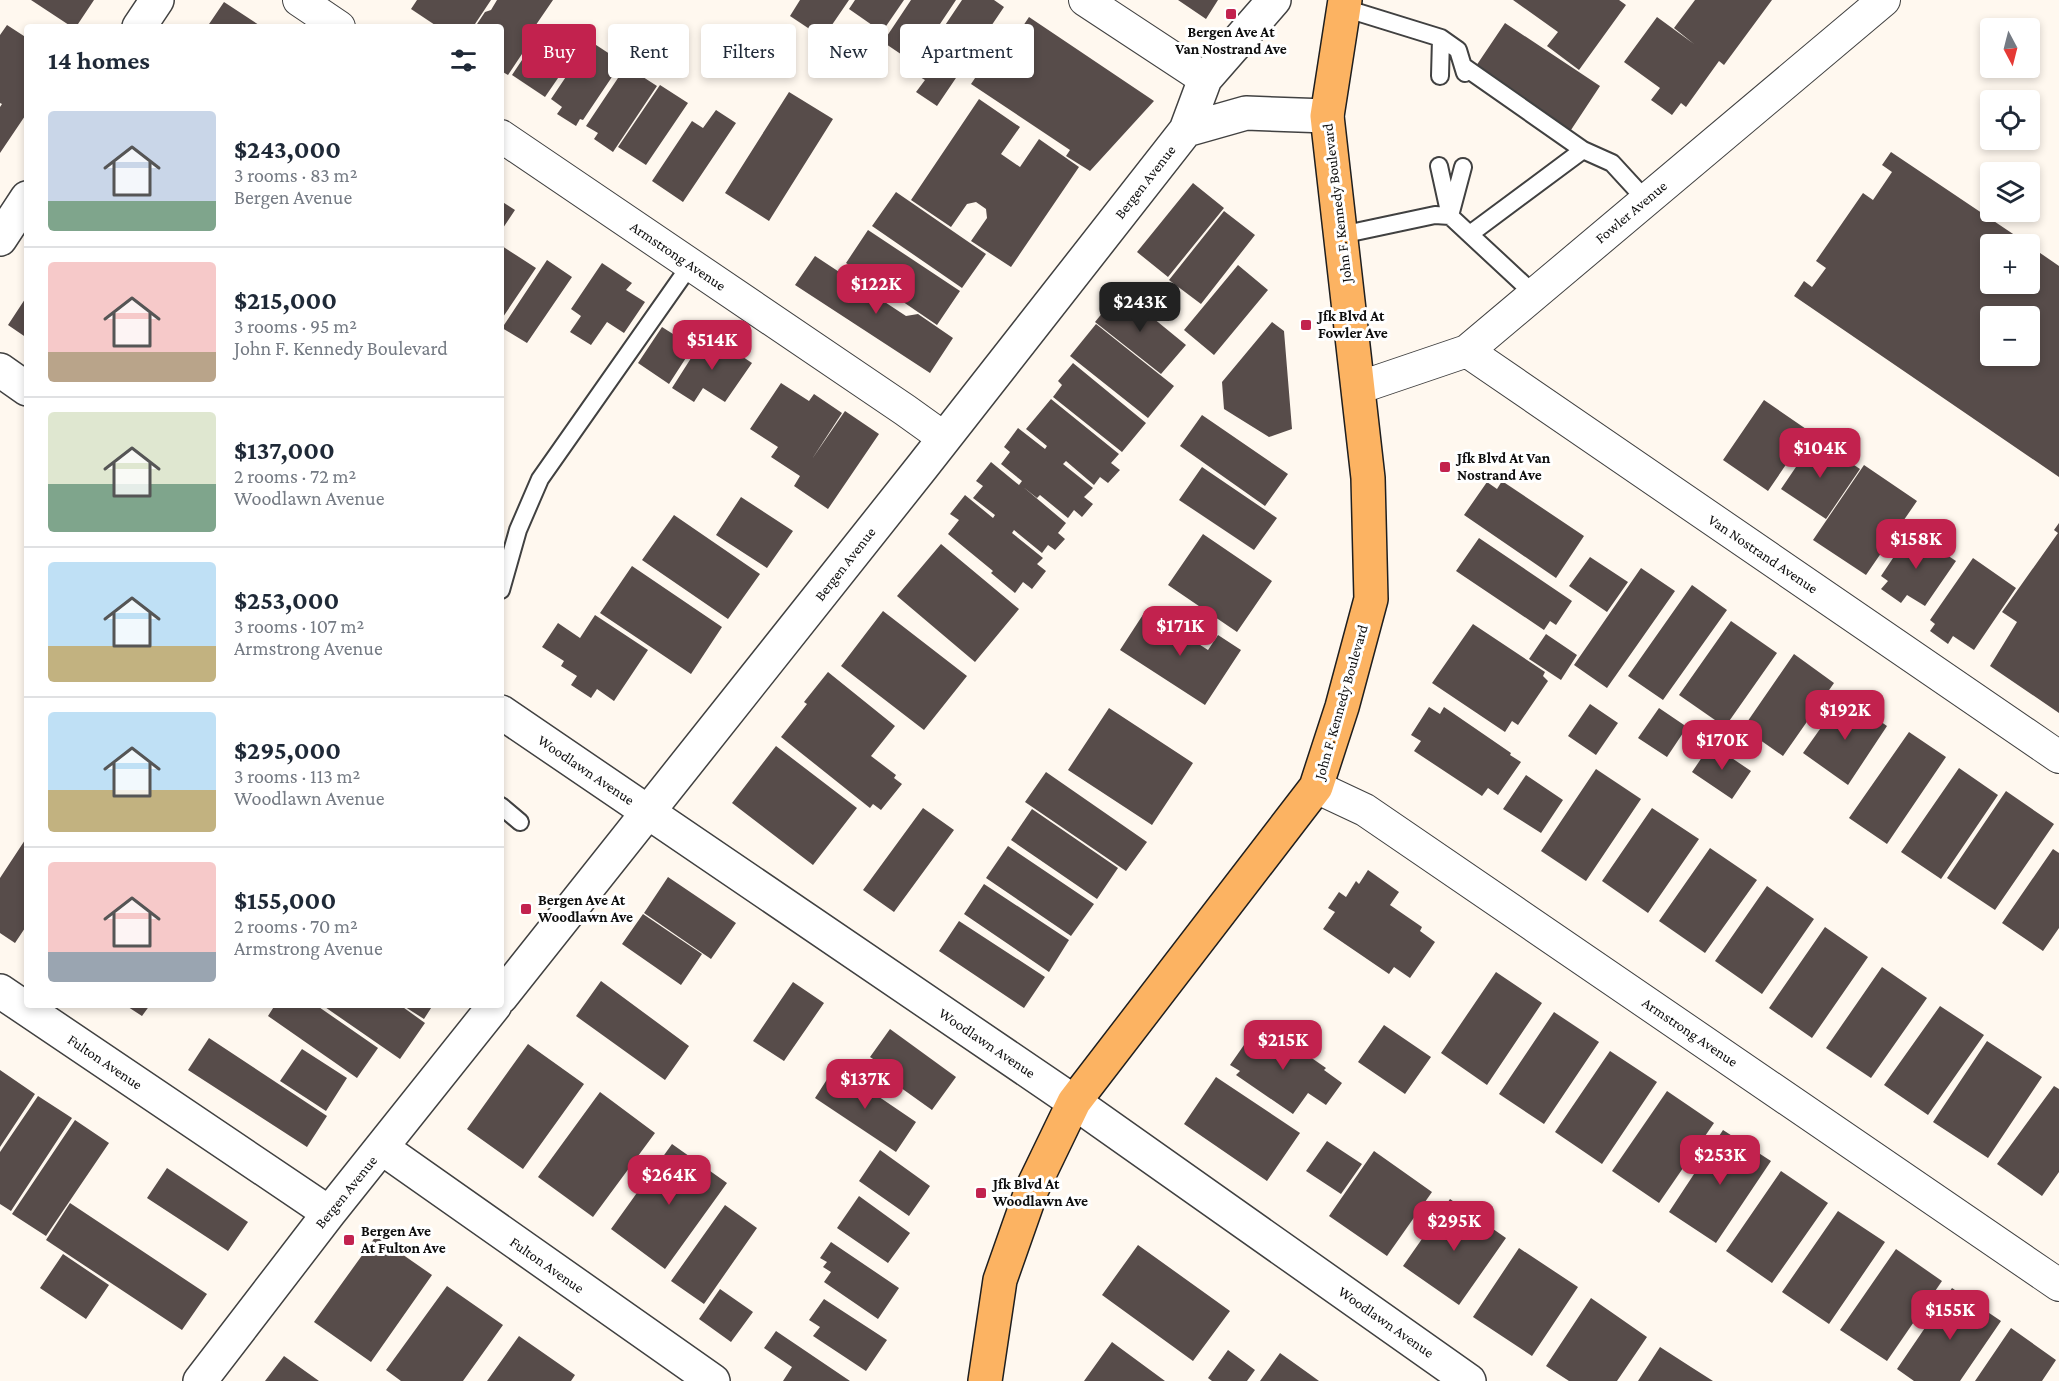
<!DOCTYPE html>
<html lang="en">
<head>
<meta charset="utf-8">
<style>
  :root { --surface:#fff; --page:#f6f6f7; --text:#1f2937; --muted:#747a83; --line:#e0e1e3; --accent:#c2224e }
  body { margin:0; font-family:"Crimson Pro",serif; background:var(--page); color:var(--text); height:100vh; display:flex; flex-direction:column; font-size:22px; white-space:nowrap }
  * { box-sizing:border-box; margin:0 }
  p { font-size:20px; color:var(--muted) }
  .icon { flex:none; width:33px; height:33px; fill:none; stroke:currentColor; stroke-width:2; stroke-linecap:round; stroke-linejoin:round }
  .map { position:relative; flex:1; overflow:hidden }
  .side { position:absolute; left:24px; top:24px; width:480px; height:984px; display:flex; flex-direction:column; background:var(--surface); border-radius:6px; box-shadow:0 3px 9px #0003 }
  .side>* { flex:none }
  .banner { position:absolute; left:522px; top:24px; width:570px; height:54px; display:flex; gap:12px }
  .needle { width:39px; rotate:173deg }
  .fabs { position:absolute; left:1980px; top:18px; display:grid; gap:12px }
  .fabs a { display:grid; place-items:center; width:60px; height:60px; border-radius:6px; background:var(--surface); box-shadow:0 3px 9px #0003; font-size:30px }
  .price { position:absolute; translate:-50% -51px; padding:0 14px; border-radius:12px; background:var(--accent); color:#fff; font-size:20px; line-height:39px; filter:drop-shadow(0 2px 3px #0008) }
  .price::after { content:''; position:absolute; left:50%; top:36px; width:18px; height:14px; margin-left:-9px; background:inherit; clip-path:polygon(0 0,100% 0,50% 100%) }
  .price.on { background:#222; color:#fff }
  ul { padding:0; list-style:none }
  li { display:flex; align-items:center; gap:18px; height:150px; padding:0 24px }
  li+li { border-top:2px solid var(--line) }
  li span { display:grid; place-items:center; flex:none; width:168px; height:120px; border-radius:6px; color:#555 }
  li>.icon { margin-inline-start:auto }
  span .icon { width:72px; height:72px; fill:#fffc; stroke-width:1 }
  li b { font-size:26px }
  h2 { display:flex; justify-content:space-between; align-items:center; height:72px; padding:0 24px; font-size:26px }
  .chip { padding:0 21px; border-radius:6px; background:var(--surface); box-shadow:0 3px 9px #0003; font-size:21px; line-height:54px }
  .chip.on { background:var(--accent); color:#fff }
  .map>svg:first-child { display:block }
  .building { fill:#574c4a; fill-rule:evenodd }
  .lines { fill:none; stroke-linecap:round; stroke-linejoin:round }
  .service-casing { stroke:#414141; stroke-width:20 }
  .minor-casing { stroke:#414141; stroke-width:34 }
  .tertiary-casing { stroke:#414141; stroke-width:36 }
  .primary-casing { stroke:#1f1f1f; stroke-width:36 }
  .service { stroke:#fff; stroke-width:16 }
  .minor { stroke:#fff; stroke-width:32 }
  .tertiary { stroke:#fff; stroke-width:33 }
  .primary { stroke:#fcb362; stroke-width:33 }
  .poi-dot { fill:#c2224e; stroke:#fff; stroke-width:2 }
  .labels { text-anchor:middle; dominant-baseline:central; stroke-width:6; stroke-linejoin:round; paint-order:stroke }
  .poi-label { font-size:15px; font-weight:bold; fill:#0e0e0e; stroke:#fff; text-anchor:start }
  .street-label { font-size:15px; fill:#0e0e0e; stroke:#fff }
</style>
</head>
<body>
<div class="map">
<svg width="2059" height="1381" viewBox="0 0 2059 1381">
  <rect width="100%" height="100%" fill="#fff8ef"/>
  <!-- building -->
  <path class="building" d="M31 0H94L76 27H72Z
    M417 0H491L473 27H438L411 9Z
    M497 0H553L529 35 530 42 508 75 501 71V27H475L485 12 491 10Z
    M800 0H849L823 38 790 16Z
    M855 0H904L882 32 849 9Z
    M911 0H956L914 63 883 42Z
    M962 0H994L1004 7 937 106 916 92 925 80 913 73Z
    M1178 0H1218L1206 19Z
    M1513 0H1619L1626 5 1579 70 1547 46 1558 32Z
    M1695 0H1772L1724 65 1719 61 1686 107 1681 103 1672 115 1651 100 1660 88 1624 62 1657 17 1694 44 1674 28Z
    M224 2 262 27H207Z
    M1029 17 1154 101 1090 171 1066 156 1070 150 971 84 1000 41 1009 47Z
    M1505 23 1600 86 1569 133 1474 69Z
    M7 25 27 38V113L0 153V107L2 104 0 103V35Z
    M544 27 578 49 545 97 512 75Z
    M590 41 622 62 583 120 580 119 576 126 557 114 562 107 551 99Z
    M626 66 657 86 613 152 594 139 598 133 586 126Z
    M660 85 688 103 646 165 618 147Z
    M789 92 833 119 769 221 725 193Z
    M979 99 1020 127 1001 154 1020 167 1039 139 1079 167 1011 267 971 241 987 218 986 209 976 202 967 204 951 227 911 200Z
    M716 110 736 123 683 202 652 181 692 121 703 128Z
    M1891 152 2028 244H1990V284H2030V246L2059 266V477L1794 296 1804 281 1812 287 1826 268 1816 261 1863 193 1873 200 1892 172 1882 165ZM1990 316H2030V356H1990Z
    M1193 183 1224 208 1168 277 1137 252Z
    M896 192 986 254 962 288 872 226Z
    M501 201 515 210 501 231Z
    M1224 211 1255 235 1201 304 1169 280Z
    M868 230 960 291 937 325 846 263Z
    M502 246 536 268 501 320V248Z
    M815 256 906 316 918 314 953 338 930 373 795 285Z
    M547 260 572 277 527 343 502 328Z
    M602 263 632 283 626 290 645 302 624 333 607 322 591 345 570 332 581 316 571 309Z
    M1238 265 1268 290 1214 355 1184 330Z
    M1120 291 1186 345 1161 374 1095 322Z
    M27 296V338L8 325Z
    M1272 322 1284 331 1292 429 1269 437 1224 409 1222 382Z
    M1096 324 1174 386 1148 418 1070 356Z
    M678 326 696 338 691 345 693 347 669 384 638 363 662 327 673 334Z
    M707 333 752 363 725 402 703 388 694 402 672 388Z
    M1073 363 1146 423 1122 452 1053 397 1062 385 1058 381Z
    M781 383 809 401 814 394 842 413 812 459 845 411 879 434 828 509 794 486 800 476 771 457 778 447 750 429Z
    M1051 399 1119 454 1111 463 1120 470 1108 483 1100 477 1094 485 1066 461 1063 464 1093 488 1084 497 1093 504 1082 517 1074 510 1068 518 1040 495 1037 498 1022 486 1066 523 1058 533 1065 539 1055 550 1048 545 1042 553 1014 530 1012 533 1043 558 1037 564 1046 571 1032 589 1023 582 1015 593 991 573 993 571 948 534 959 520 950 514 965 495 993 518 995 515 973 498 983 486 976 481 991 462 1019 485 1022 481 1001 464 1010 452 1004 447 1018 428 1045 449 1047 446 1026 429Z
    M1764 400 1809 431 1768 491 1723 460Z
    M1202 415 1288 474 1265 506 1180 446Z
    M1815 439 1860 469 1826 519 1781 489Z
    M1864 465 1917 501 1866 575 1813 540Z
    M1202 467 1277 518 1254 550 1179 500Z
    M1502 481 1584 536 1556 578 1464 515 1487 482 1497 489Z
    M741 497 793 531 767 568 716 535Z
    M674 515 760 574 728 619 642 560Z
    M2059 523V713L1990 666 2017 622 2002 612 2058 533 2054 530Z
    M1911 531 1956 561 1925 606 1907 595 1901 603 1881 589 1888 581 1881 576Z
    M1203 534 1272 581 1237 632 1168 585Z
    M1479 538 1572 601 1556 625 1550 621 1544 630 1456 571Z
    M941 544 1019 609 975 662 897 596Z
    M1590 557 1628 582 1607 612 1569 586Z
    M1973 558 2016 588 1974 650 1953 636 1948 644 1930 631 1935 624 1930 620Z
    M632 566 722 627 691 674 600 613Z
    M1641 568 1675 591 1607 688 1574 665Z
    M1692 585 1727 610 1663 700 1628 676Z
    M1146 610 1208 650 1218 635 1241 650 1205 705 1120 650Z
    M883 611 967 676 924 730 841 666Z
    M595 615 648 650 614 701 597 689 591 698 571 685 577 676 561 666 564 661 542 647 558 623 580 638Z
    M1731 621 1777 653 1725 727 1679 695Z
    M1473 624 1545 672 1543 676 1548 681 1518 725 1512 721 1505 732 1432 683Z
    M1546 634 1577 655 1561 680 1529 659Z
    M1794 654 1834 683 1783 756 1743 728Z
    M828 672 895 726 871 756 896 775 894 778 902 784 881 810 873 804 870 808 781 737 807 704 804 702Z
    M1847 698 1887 726 1848 785 1803 753 1837 705 1840 707Z
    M1590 704 1618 723 1596 755 1568 736Z
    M1429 707 1440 714 1444 707 1511 753 1510 755 1521 762 1498 795 1488 788 1482 796 1414 751 1421 741 1411 735Z
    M1109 708 1193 763 1152 825 1068 770Z
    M1659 708 1687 727 1667 757 1638 738Z
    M1909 732 1946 757 1887 844 1849 818Z
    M1711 744 1751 771 1732 799 1692 772Z
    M776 746 857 808 813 865 732 803Z
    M1959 768 1998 795 1941 879 1901 852Z
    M1596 769 1641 799 1586 881 1541 851Z
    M1046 772 1147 842 1126 871 1025 802Z
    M1526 775 1563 800 1541 833 1503 809Z
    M2006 791 2054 824 1995 910 1947 878Z
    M923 808 954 830 894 912 863 890Z
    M1652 808 1699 839 1648 913 1602 881Z
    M1032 809 1118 868 1097 899 1011 840Z
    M25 840 27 841V925L15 943 0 933V878Z
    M1008 846 1094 904 1071 936 986 878Z
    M1710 848 1757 880 1705 953 1659 921Z
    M2053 849 2059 853V928L2043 951 2002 923Z
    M1368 870 1399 892 1390 905 1422 927 1420 931 1435 942 1410 978 1394 967 1389 974 1323 929 1335 912 1328 908 1339 892 1346 897 1356 881 1359 884Z
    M668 877 736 923 711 959 644 913Z
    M984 884 1069 940 1049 972 964 914Z
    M1767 886 1814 919 1762 994 1715 961Z
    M643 914 702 954 681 985 622 944Z
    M959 921 1045 977 1024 1008 939 951Z
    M1825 927 1868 957 1812 1038 1769 1008Z
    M1882 967 1927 998 1871 1078 1826 1048Z
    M1496 972 1542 1003 1487 1085 1441 1053Z
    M601 981 689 1046 665 1080 576 1016Z
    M793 982 824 1003 784 1061 753 1041Z
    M125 1005H150L142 1016Z
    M275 1005H316L378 1048 357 1078 268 1016Z
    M322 1005H400L425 1023 400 1059Z
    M402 1005H433L424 1019Z
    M1940 1006 1984 1035 1928 1115 1884 1085Z
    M1554 1012 1599 1042 1544 1124 1499 1094Z
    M1258 1025 1267 1031 1270 1029 1326 1068 1324 1070 1342 1083 1326 1105 1308 1093 1293 1114 1236 1075 1240 1071 1230 1065Z
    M1384 1025 1431 1057 1405 1094 1358 1062Z
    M890 1029 956 1077 932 1110 883 1075 887 1068 870 1057Z
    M209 1038 327 1116 307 1147 188 1070Z
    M1987 1041 2042 1077 1988 1158 1933 1122Z
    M528 1044 584 1084 523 1169 467 1129Z
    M302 1049 347 1078 326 1111 280 1081Z
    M1610 1051 1657 1082 1602 1164 1555 1132Z
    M835 1067 916 1122 896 1152 815 1098Z
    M0 1070 35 1094 0 1147Z
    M1216 1077 1300 1133 1267 1181 1184 1124Z
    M2054 1086 2059 1089V1172L2042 1196 1997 1164Z
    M1667 1091 1714 1123 1659 1203 1612 1171Z
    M600 1092 655 1133 593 1217 538 1177Z
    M38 1096 72 1118 11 1211 0 1204V1152Z
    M75 1120 109 1143 46 1236 12 1214Z
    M1723 1130 1771 1161 1716 1243 1669 1212Z
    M1327 1141 1362 1164 1341 1194 1306 1171Z
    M672 1144 727 1183 665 1269 611 1229Z
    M880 1150 930 1186 909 1216 859 1181Z
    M1374 1151 1432 1192 1387 1256 1329 1216Z
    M167 1168 248 1222 228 1251 147 1198Z
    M1781 1171 1828 1203 1772 1283 1726 1251Z
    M859 1196 910 1233 888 1263 837 1228Z
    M1450 1199 1506 1238 1459 1305 1403 1266Z
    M70 1203 207 1294 182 1330 46 1240Z
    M725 1205 757 1228 704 1304 671 1281Z
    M1838 1211 1885 1242 1829 1324 1782 1292Z
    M376 1236 432 1275 371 1362 314 1322Z
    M831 1242 899 1288 878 1319 824 1282 831 1272 823 1267 827 1262 820 1258Z
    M1138 1245 1230 1311 1193 1361 1102 1295Z
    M1519 1248 1578 1287 1532 1356 1473 1317Z
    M1896 1249 1942 1281 1887 1361 1840 1330Z
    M63 1254 109 1285 86 1319 40 1288Z
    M447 1286 503 1325 463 1381H401L386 1370Z
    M1952 1288 2001 1321 1960 1381H1914L1897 1369Z
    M720 1289 753 1312 731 1342 699 1319Z
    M1591 1298 1647 1337 1617 1381H1569L1546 1366Z
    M824 1299 887 1340 866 1371 813 1336 820 1327 809 1320Z
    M2011 1328 2056 1360 2042 1381H1975Z
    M776 1331 850 1381H783L792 1367 764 1348Z
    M519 1336 575 1375 571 1381H487Z
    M1112 1342 1165 1381H1084Z
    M1660 1347 1691 1367 1713 1381H1638Z
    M1228 1350 1255 1370 1247 1381H1212L1208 1378Z
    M1280 1353 1308 1373 1319 1381H1260Z
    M284 1356 319 1381H265Z"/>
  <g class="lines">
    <defs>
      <path id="service" d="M1344 8 1441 38 1458 50 1465 73
        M1463 66 1583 150 1612 163 1646 200
        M1440 76 1441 38
        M1439 166 1450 216
        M1451 212 1463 167
        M1470 234 1583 150
        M1341 235 1435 215 1450 216 1534 294
        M501 590 518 530 540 479 691 264
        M501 806 520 822"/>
      <path id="minor" d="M299 0 339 27
        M1085 0 1205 79
        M501 136 905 410 944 438
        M1467 351 2059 757
        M1358 388 1467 351 1884 0
        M1316 787 1365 810 2059 1285"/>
      <path id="tertiary" d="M139 27 157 0
        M1186 130 1246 113 1327 116
        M0 239 27 198
        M0 370 27 389
        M501 712 1074 1102 1469 1381
        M0 991 329 1213
        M501 997 922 467 1186 130 1205 79 1274 0
        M382 1148 713 1381
        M200 1381 329 1213 495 1005"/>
      <path id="primary" d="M985 1381 1000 1280 1032 1189 1074 1102 1316 787 1342 707 1371 599 1368 478 1327 116 1345 0"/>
    </defs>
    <!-- service casing -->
    <use href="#service" class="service-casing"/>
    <!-- minor casing -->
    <use href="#minor" class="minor-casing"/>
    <!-- tertiary casing -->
    <use href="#tertiary" class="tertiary-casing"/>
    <!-- primary casing -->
    <use href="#primary" class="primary-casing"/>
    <!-- service -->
    <use href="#service" class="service"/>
    <!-- minor -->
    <use href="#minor" class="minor"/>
    <!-- tertiary -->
    <use href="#tertiary" class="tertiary"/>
    <!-- primary -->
    <use href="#primary" class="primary"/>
  </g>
  <!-- markers -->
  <g class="poi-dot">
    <rect x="1225" y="8" width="12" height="12" rx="3"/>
    <rect x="1300" y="319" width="12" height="12" rx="3"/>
    <rect x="1439" y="461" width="12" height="12" rx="3"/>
    <rect x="520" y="903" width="12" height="12" rx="3"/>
    <rect x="975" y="1187" width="12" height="12" rx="3"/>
    <rect x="343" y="1234" width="12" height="12" rx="3"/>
  </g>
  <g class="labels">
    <!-- poi labels -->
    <g class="poi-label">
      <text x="1231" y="32" text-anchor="middle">Bergen Ave At<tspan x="1231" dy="17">Van Nostrand Ave</tspan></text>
      <text x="1318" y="316">Jfk Blvd At<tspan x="1318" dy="17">Fowler Ave</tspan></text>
      <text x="1457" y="458">Jfk Blvd At Van<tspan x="1457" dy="17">Nostrand Ave</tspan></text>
      <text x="538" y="900">Bergen Ave At<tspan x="538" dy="17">Woodlawn Ave</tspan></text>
      <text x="993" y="1184">Jfk Blvd At<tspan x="993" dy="17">Woodlawn Ave</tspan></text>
      <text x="361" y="1231">Bergen Ave<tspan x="361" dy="17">At Fulton Ave</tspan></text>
    </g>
    <!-- street labels -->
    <g class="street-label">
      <text transform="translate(1145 182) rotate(-52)">Bergen Avenue</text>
      <text transform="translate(1337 203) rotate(-97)">John F. Kennedy Boulevard</text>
      <text transform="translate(1631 212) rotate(-40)">Fowler Avenue</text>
      <text transform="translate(678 256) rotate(34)">Armstrong Avenue</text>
      <text transform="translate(1763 554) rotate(34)">Van Nostrand Avenue</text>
      <text transform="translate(845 564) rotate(-52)">Bergen Avenue</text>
      <text transform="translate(1341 702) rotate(-74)">John F. Kennedy Boulevard</text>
      <text transform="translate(586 770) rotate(34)">Woodlawn Avenue</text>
      <text transform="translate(1690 1032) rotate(34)">Armstrong Avenue</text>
      <text transform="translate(987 1043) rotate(34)">Woodlawn Avenue</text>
      <text transform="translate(105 1062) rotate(34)">Fulton Avenue</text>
      <text transform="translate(346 1192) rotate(-51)">Bergen Avenue</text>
      <text transform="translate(547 1265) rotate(35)">Fulton Avenue</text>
      <text transform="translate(1386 1322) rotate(35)">Woodlawn Avenue</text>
    </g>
  </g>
</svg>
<div class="fabs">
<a><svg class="needle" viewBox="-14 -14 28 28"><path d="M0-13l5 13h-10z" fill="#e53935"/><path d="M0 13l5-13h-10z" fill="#747a83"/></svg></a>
<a><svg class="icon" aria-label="locate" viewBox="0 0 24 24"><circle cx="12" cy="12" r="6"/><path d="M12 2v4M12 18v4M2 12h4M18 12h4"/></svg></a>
<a><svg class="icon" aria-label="layers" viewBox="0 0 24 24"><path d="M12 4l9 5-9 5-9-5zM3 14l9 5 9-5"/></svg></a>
<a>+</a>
<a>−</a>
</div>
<b class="price" style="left:876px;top:315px">$122K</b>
<b class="price on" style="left:1140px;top:333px">$243K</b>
<b class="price" style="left:712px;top:371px">$514K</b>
<b class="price" style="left:1820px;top:479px">$104K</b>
<b class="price" style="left:1916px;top:570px">$158K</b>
<b class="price" style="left:1180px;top:657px">$171K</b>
<b class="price" style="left:1845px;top:741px">$192K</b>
<b class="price" style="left:1722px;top:771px">$170K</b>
<b class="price" style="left:1283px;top:1071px">$215K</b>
<b class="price" style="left:865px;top:1110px">$137K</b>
<b class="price" style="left:1720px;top:1186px">$253K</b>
<b class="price" style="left:669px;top:1206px">$264K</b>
<b class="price" style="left:1454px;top:1252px">$295K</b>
<b class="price" style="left:1950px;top:1341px">$155K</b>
<div class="banner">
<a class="chip on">Buy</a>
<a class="chip">Rent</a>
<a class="chip">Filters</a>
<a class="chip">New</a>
<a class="chip">Apartment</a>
</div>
<section class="side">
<h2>14 homes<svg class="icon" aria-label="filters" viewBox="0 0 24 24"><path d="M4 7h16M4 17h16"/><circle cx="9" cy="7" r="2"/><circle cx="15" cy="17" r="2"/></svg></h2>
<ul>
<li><span style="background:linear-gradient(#c9d6e8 75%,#7fa58c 0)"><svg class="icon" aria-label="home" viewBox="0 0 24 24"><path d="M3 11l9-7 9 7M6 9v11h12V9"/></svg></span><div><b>$243,000</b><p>3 rooms · 83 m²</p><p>Bergen Avenue</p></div></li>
<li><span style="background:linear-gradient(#f6c9c9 75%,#b9a48a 0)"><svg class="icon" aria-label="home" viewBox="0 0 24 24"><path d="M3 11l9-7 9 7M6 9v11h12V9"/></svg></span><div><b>$215,000</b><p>3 rooms · 95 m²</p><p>John F. Kennedy Boulevard</p></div></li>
<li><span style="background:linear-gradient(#dfe7d0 60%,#7fa58c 0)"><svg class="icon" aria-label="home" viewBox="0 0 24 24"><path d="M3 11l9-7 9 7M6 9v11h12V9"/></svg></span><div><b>$137,000</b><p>2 rooms · 72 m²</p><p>Woodlawn Avenue</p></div></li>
<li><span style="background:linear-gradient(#bfe0f5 70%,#c2b280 0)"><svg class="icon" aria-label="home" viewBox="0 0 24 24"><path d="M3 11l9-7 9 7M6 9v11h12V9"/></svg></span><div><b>$253,000</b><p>3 rooms · 107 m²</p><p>Armstrong Avenue</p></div></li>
<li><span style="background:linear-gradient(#bfe0f5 65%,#c2b280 0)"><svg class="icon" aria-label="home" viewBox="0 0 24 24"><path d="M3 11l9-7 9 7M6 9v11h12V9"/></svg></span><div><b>$295,000</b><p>3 rooms · 113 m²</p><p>Woodlawn Avenue</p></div></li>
<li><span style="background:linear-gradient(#f6c9c9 75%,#9aa5b1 0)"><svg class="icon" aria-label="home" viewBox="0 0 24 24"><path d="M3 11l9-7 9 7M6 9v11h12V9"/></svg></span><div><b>$155,000</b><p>2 rooms · 70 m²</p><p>Armstrong Avenue</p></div></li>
</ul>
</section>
</div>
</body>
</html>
